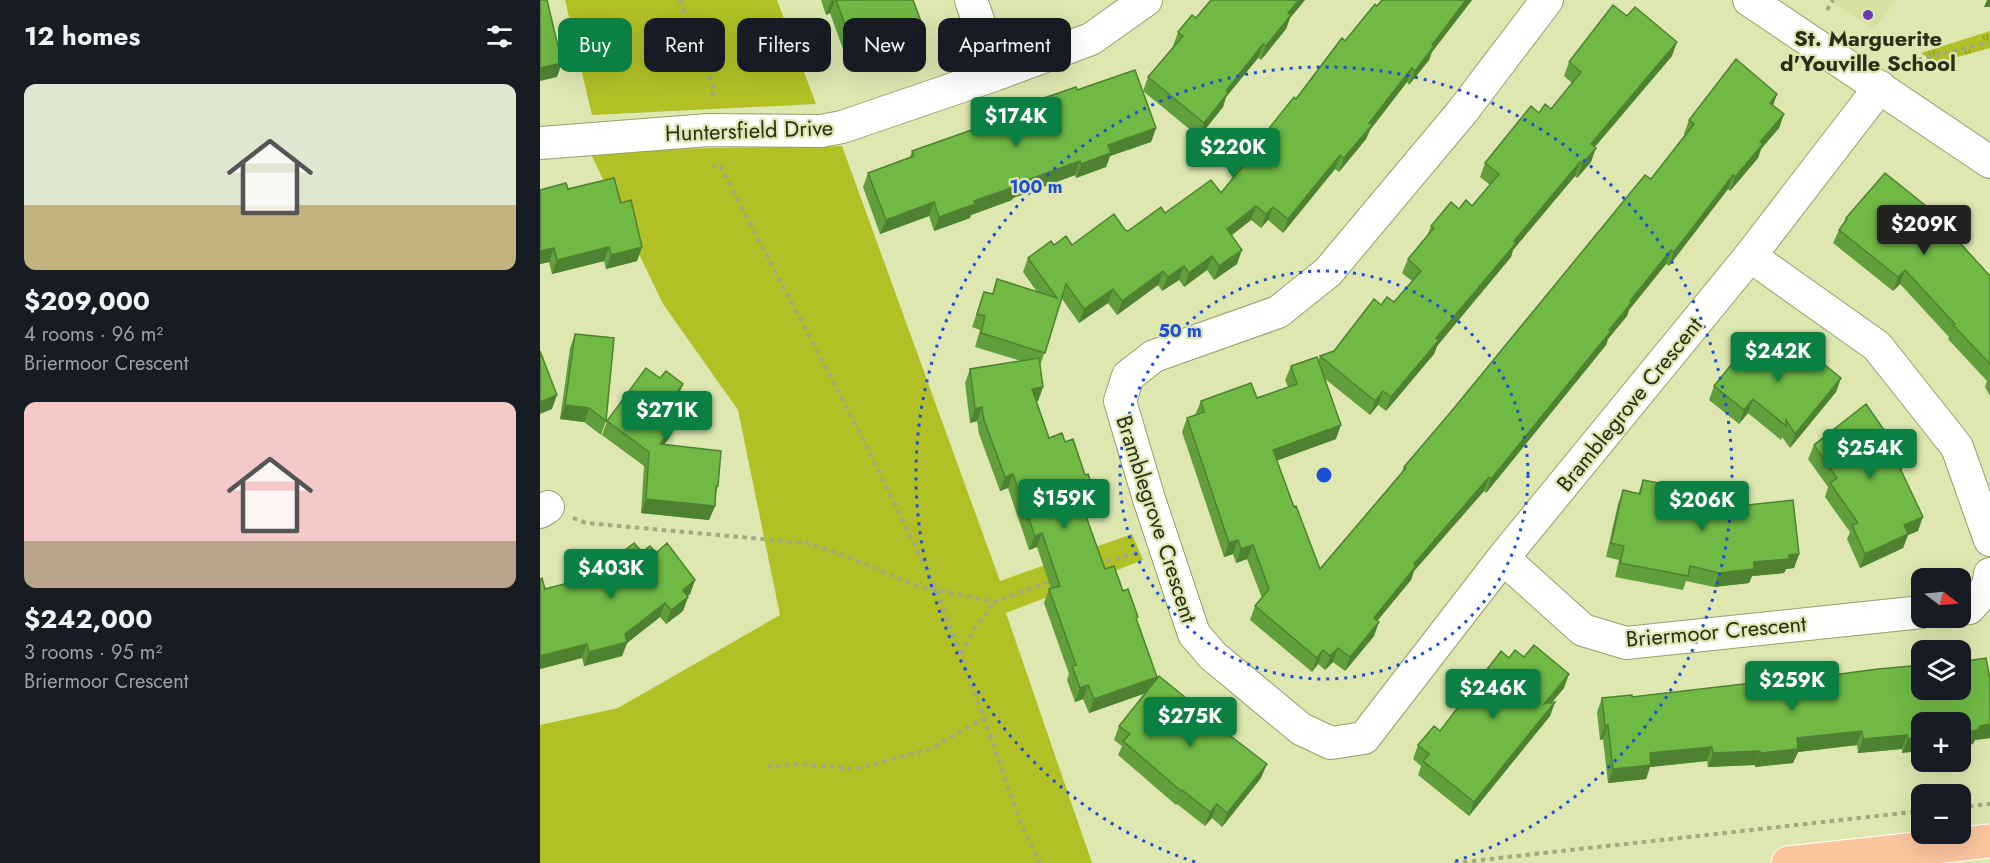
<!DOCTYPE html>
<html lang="en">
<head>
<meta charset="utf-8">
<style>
  :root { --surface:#171b24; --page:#20242c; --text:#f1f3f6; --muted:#9ea1a6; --accent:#0b8043 }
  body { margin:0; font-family:Jost,sans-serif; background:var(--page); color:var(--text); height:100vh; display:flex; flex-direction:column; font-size:22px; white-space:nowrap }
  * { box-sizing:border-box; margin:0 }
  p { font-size:20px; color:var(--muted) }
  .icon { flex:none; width:33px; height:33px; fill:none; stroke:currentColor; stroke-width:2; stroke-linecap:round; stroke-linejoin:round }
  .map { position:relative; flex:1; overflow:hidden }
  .drawer { display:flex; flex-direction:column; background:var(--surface); width:540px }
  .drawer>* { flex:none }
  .top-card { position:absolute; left:18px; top:18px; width:570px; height:54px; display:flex; gap:12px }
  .needle { width:39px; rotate:106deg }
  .controls { position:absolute; left:1371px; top:568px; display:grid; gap:12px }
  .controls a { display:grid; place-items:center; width:60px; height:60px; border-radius:12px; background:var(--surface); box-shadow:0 6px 24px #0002; font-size:30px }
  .price { position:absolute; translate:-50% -51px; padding:0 14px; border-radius:6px; background:var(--accent); color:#fff; font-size:20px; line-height:39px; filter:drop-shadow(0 2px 3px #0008) }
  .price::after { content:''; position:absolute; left:50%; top:36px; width:18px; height:14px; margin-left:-9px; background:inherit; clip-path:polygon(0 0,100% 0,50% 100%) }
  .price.active { background:#222; color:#fff }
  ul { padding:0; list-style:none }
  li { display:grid; align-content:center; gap:12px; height:318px; padding:0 24px }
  li span { display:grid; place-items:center; height:186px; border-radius:12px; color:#555 }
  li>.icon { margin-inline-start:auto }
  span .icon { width:108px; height:108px; fill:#fffc; stroke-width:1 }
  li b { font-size:26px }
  h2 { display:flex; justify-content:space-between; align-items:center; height:72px; padding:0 24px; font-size:26px }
  .chip { padding:0 21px; border-radius:12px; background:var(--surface); box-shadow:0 6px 24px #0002; font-size:21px; line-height:54px }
  .chip.active { background:var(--accent); color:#fff }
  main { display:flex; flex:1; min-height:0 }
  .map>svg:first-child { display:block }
  .built { fill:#d5e0a1 }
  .grass { fill:url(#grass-tufts) }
  .park { fill:#b1c125 }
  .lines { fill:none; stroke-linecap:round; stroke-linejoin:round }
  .minor-casing { stroke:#979f6b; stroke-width:34 }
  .major-casing { stroke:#fff; stroke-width:35 }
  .path { stroke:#a2a97d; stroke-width:4; stroke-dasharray:4.5 4.5; stroke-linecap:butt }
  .minor { stroke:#fff; stroke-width:32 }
  .major { stroke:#fbc59e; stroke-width:33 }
  .wall { fill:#609f3b }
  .shaded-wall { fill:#4e8230 }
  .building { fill:#70b945; stroke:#4e8230; stroke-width:1.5 }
  .ring { fill:none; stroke:#1d4ed8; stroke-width:3; stroke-dasharray:3 6 }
  .poi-dot { fill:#683bb3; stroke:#dee7b0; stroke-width:2 }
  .labels { text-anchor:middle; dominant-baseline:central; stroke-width:4.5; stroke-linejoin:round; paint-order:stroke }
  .poi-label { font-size:22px; font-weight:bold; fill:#2a2d18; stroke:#dee7b0 }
  .street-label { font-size:22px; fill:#2a2d18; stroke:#dee7b0 }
  .centre { fill:#1d4ed8; stroke:#dee7b0; stroke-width:3 }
  .ring-label { font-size:18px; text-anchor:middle; font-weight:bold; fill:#1d4ed8; stroke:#dee7b0; stroke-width:4.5; stroke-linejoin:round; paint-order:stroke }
</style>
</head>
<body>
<main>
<section class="drawer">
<h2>12 homes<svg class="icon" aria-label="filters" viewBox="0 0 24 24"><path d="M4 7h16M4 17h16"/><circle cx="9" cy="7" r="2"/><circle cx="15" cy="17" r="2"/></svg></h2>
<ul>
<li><span style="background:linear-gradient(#dfe7d0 65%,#c2b280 0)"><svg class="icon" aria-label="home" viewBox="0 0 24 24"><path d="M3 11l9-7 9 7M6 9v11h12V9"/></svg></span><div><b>$209,000</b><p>4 rooms · 96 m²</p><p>Briermoor Crescent</p></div></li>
<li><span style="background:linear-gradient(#f6c9c9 75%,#b9a48a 0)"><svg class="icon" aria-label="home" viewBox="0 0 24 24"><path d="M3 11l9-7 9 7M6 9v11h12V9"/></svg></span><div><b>$242,000</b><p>3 rooms · 95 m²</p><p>Briermoor Crescent</p></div></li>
</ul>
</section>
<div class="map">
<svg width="1450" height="863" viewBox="0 0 1450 863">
  <defs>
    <pattern id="grass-tufts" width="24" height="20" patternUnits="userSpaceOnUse" patternTransform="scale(1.5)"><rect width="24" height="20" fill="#b1c125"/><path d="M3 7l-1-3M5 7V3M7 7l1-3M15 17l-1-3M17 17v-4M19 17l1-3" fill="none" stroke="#909d1f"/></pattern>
  </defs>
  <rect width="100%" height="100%" fill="#dee7b0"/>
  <!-- built -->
  <path class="built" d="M1289 0H1356L1334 29Z"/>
  <!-- grass -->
  <path class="grass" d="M1450 31V48L1396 63 1381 53Z"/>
  <!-- park -->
  <path class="park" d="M25 0H237L276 104 52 115Z
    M302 146 460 581 592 534 603 560 466 613 552 863H0V725L78 708 240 615 198 410 123 304 49 150Z"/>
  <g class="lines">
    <defs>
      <path id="minor" d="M431 0 457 74
        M1007 0 922 112 788 272 738 312 614 356 588 376 580 401 609 499 654 634 673 656 761 729 791 743 824 738 963 558 1210 256 1340 87
        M1209 0 1450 162
        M0 143 169 130 281 131 302 127 457 74 551 39 606 0
        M1210 256 1337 346 1417 447 1450 540
        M0 512 8 507
        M963 558 1043 630 1086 643 1382 612
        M1420 609 1429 608 1448 587 1450 574"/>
      <path id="major" d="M1248 863 1450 841"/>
    </defs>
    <!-- minor casing -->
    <use href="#minor" class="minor-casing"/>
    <!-- major casing -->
    <use href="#major" class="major-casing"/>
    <!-- path -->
    <path class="path" d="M140 0 175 92 168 98
      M1287 10 1293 0
      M1369 62 1450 42
      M171 166H180L321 435 396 589 444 718 479 819 500 863
      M33 518 46 523 266 543 309 557 374 585 454 602 511 581
      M558 564 597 552
      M421 654 435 628 454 602
      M227 767 258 764 315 769 390 749 444 718
      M1420 807 1450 804
      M914 863 1382 811"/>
    <!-- minor -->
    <use href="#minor" class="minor"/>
    <!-- major -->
    <use href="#major" class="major"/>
  </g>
  <!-- wall -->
  <path class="wall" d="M281 0H373L382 24 377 38 308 63 290 13 286 15Z
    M671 0H765L750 18 746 29 721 60 718 58 686 97 683 107 659 137 603 91 616 128 611 142 570 156 566 167 536 178 535 175 473 198 472 200 431 215 430 218 394 231 389 216 340 234 323 187 328 173 370 157 372 151 473 115 475 108 537 90 603 91 608 77 634 47 633 46 638 32 656 18Z
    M842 0H932L892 52 889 60 869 85 867 82 830 130 826 139 799 172 795 169 743 233 728 220 721 228 711 220 691 235 697 264 674 280 667 270 644 287 639 280 622 291 618 285 577 315 568 303 539 323 522 299 500 366 503 387 498 401 496 402 509 438 525 442 545 475 558 502 553 516 547 518 565 569 583 591 598 617 596 620 615 681 651 702 650 705 721 778 682 827 672 818 665 826 637 804 636 805 578 755 582 746 574 740 579 726 605 693 549 713 543 699 535 702 527 680 529 674 504 603 509 589H511L497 547 489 550 468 488 460 491 439 434 437 421 430 423 425 383 430 369 481 361 435 347 440 330 432 327 444 292 452 294 457 279 497 292 483 272 488 258 514 245H532L585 230 588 231 625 213 681 193 711 156 715 146 805 41Z
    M1132 56 1055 147 1051 162 1037 178 1035 176 973 250 971 257 897 346 894 354 846 411 838 405 830 415 784 378 796 439 737 460 754 507 780 569 861 473 864 467 1111 179 1145 135 1144 134 1149 120 1237 94 1233 105 1244 114 1239 128 1221 149 1218 158 1190 191 1188 189 1129 266 1126 264 1089 310 1087 316 1068 339 1066 345 946 493 944 491 874 571 871 580 837 621 834 636 805 671 793 662 785 670 778 664 772 672 710 620 715 606 722 598 707 559 696 563 693 554 684 557 642 432 647 418 655 415 661 401 717 398 748 387 745 380 751 366 778 361 780 356 794 351 841 305 854 302 872 281 862 273 868 259 888 234 891 226 919 209 932 206 950 185 940 177 945 163 999 113 1011 109 1032 83 1024 76 1029 62Z
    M28 189 81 203 102 247 97 261 66 269 64 261 12 274 9 262 0 264V190Z
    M1306 218 1410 233 1450 276V396L1445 387 1447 381 1408 339 1409 337 1360 284 1353 291 1293 243 1299 230 1304 222Z
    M35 334 66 421 61 435 44 422 20 419 30 348Z
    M1218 351 1260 362 1301 378 1296 392 1250 448 1242 437 1241 440 1208 413 1199 424 1169 400 1174 386Z
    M120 378 143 384 140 393 145 414 124 445 178 486 176 493 175 506 169 520 101 513 104 466 62 435 67 421Z
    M1343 433 1364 463 1361 471 1378 531 1368 535 1363 548 1320 568 1307 539 1310 532 1285 497 1288 487 1268 459 1274 445Z
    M1103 480 1122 494 1174 506 1177 498 1208 505 1259 554 1254 568 1246 569 1244 573 1212 576 1209 583 1174 587 1146 581 1143 590 1075 577 1079 560 1066 557 1078 504 1083 490 1098 494Z
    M102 552 116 553 155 580 150 594 148 596V597L143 611 126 624 120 617 87 643 82 656 44 666 42 658 0 669V579L5 589 51 577Z
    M969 658 1024 688 1011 703 1015 702 1010 716 929 816 878 775 881 766 873 759 878 745 900 731Z
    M1450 679V738L1435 740 1433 744 1420 746V723H1382L1362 753V749L1318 753 1317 745 1258 752 1253 763 1215 767V765L1168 767 1167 761 1110 767 1106 779 1068 783 1063 739 1060 740 1057 712 1062 698 1092 697 1255 680Z"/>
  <!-- shaded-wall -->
  <path class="shaded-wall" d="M295 0 290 13 286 15 291 1Z
    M759 0H765L750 18 746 29 721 60 726 46 748 13Z
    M926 0H932L892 52 889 60 869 85 875 71 892 45Z
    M1447 0H1450V7H1444Z
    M382 24 377 38 308 63 314 49Z
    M1137 42 1132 56 1045 158 1051 144Z
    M723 44 718 58 686 97 683 107 659 137 664 123 686 91Z
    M22 63 17 77 0 81V68Z
    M872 68 867 82 830 130 826 139 799 172 804 158 829 123Z
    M1237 94 1232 108 1230 103Z
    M1244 114 1239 128 1221 149 1218 158 1190 191 1195 177 1220 142Z
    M616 128 611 142 570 156 566 167 536 178 541 164 568 145Z
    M1056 148 1051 162 1037 178 1042 164Z
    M800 155 795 169 743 233 748 219Z
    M540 161 535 175 473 198 472 200 431 215 430 218 394 231 399 217 476 184Z
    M1040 162 1035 176 973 250 971 257 897 346 894 354 846 411 851 397 896 338 974 241Z
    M1193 175 1188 189 1129 266 1134 252Z
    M394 202 389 216 340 234 346 220Z
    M716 206 711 220 682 243 687 229Z
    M733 207 728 220 721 228 726 214Z
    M69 247 64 261 12 274 17 260Z
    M102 247 97 261 66 269 71 255Z
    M14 248 9 262 0 264V251Z
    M702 250 697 264 674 280 679 266Z
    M1131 250 1126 264 1089 310 1087 316 1068 339 1066 345 946 493 951 479 1069 330 1090 301Z
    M672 256 667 270 644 287 649 273Z
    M644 266 639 280 622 291 628 277Z
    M1365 270 1360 284 1353 291 1358 277Z
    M623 271 618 285 577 315 582 301Z
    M573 289 568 303 539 323 544 309Z
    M1301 378 1296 392 1250 448 1255 434Z
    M503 387 498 401 487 403 492 389Z
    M843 391 838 405 830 415 835 401Z
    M17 395 12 409 0 414V402Z
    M1213 399 1208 413 1199 424 1204 410Z
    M151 400 145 414 115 458 120 444Z
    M25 405 49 408 44 422 20 419Z
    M442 407 437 421 430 423 435 409Z
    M801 425 796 439 728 464 733 450Z
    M473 474 468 488 460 491 465 477Z
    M949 477 944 491 874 571 871 580 828 632 834 618 874 564Z
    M106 499 175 506 169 520 101 513Z
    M558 502 553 516 538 522 543 508Z
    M1383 517 1378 531 1368 535 1363 548 1320 568 1325 554 1364 525Z
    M502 533 497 547 489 550 495 536Z
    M698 540 693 554 684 557 689 543Z
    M713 545 707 559 696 563 701 549Z
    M1259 554 1254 568 1246 569 1244 573 1212 576 1209 583 1174 587 1179 573 1214 562 1249 555Z
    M155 580 150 594 138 604 143 590Z
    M148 597 143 611 126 624 131 610Z
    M125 603 120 617 87 643 82 656 44 666 49 652 85 634Z
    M839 622 834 636 805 671 810 657Z
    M47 644 42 658 0 669V656Z
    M798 648 793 662 785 670 790 656Z
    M783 650 778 664 772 672 777 658Z
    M1029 674 1024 688 999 718 1004 704Z
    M617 677 612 691 549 713 554 699Z
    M548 685 543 699 535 702 540 688Z
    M1015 702 1010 716 929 816 934 802Z
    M1450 724V738L1435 740 1433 744 1420 746V733L1440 726Z
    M1068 725 1063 739 1060 740 1065 726Z
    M1322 731 1317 745 1258 752 1253 763 1215 767 1220 753 1257 738Z
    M1367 735 1362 749 1318 753 1323 739Z
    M1382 737V751L1362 753 1368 739Z
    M1172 747 1167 761 1110 767 1106 779 1068 783 1073 769 1110 753Z
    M1220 751 1215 765 1168 767 1173 753Z
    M727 764 721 778 682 827 687 813Z
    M677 804 672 818 665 826 670 812Z"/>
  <!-- building -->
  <path class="building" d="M0 0H7L22 63 0 68Z
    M296 0H373L382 24 314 49Z
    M671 0H759L748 13 751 15 726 46 723 44 686 91 688 93 664 123 608 77 643 36 638 32 652 15 656 18Z
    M842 0H926L892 45 894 46 875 71 872 68 829 123 832 125 804 158 800 155 748 219 733 207 726 214 716 206 687 229 702 250 679 266 672 256 649 273 644 266 628 277 623 271 582 301 573 289 544 309 526 284 505 353 441 333 445 316 437 314 444 292 453 294 457 279 517 298 488 258 511 241 514 245 526 236 532 245 574 214 585 230 588 231 621 207 625 213 671 180 681 193 717 148 715 146 754 97 756 99 802 38 805 41 835 4 837 6Z
    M1073 5 1087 16 1095 7 1137 42 1051 144 1056 148 1042 164 1040 162 974 241 976 243 896 338 899 340 851 397 843 391 835 401 780 356 794 351 834 299 841 305 847 297 854 302 881 271 868 259 894 228 891 226 911 202 919 209 926 200 932 206 959 174 945 163 991 106 999 113 1005 104 1011 109 1041 72 1029 62Z
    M1196 59 1237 94 1230 103 1244 114 1220 142 1223 144 1195 177 1193 175 1134 252 1131 250 1090 301 1092 302 1069 330 1071 331 951 479 949 477 874 564 876 566 834 618 839 622 810 657 798 648 790 656 783 650 777 658 715 606 729 589 713 545 701 549 698 540 689 543 647 418 664 412 661 401 711 383 717 398 757 384 751 366 777 357 801 425 733 450 754 507 756 506 780 569 866 468 864 467 915 407 1105 175 1111 179 1154 124 1149 120Z
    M595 70 616 128 568 145 571 153 541 164 540 161 476 184 477 186 434 201 435 204 399 217 394 202 346 220 328 173 374 156 372 151 477 114 475 108 536 87 537 90Z
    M1345 173 1412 227 1409 231 1450 276V364L1413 325 1415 324 1365 270 1358 277 1299 230 1307 219 1306 218Z
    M74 178 81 203 91 200 102 247 71 255 69 247 17 260 14 248 0 251V190L26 183 28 189Z
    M35 334 74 338 66 421 49 408 25 405Z
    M1229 337 1260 362 1269 352 1301 378 1255 434 1246 420V426L1213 399 1204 410 1174 386 1209 343 1218 351Z
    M0 351 17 395 0 402Z
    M499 358 503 387 492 389 509 438 522 433 525 442 533 439 545 475 548 474 558 502 543 508 565 569 574 566 583 591 588 589 598 617 596 618 617 677 554 699 548 685 540 688 532 666 536 665 509 589 520 586 502 533 495 536 473 474 465 477 444 420 442 407 435 409 430 369Z
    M106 368 120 378 126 371 143 384 138 391 151 400 120 444 181 451 178 486H176L175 506 106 499 109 452 67 421Z
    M1326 404 1344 430 1342 431 1364 463 1359 466 1383 517 1364 525 1368 534 1325 554 1312 525 1318 523 1290 483 1297 478 1274 445Z
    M1103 480 1124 484 1122 494 1178 507 1177 498 1206 495 1208 505 1253 500 1259 554 1249 555V559L1214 562V569L1179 573 1150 566 1148 576 1080 563 1084 546 1071 543 1083 490 1100 494Z
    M94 543 102 552 110 546 116 553 127 543 155 580 143 590 148 597 131 610 125 603 85 634 87 642 49 652 47 644 0 656V579L2 578 5 589 51 577Z
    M994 645 1029 674 1004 704 1015 702 934 802 883 761 889 754 878 745 894 726 900 731 961 651 969 658 975 650 984 657Z
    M1446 658 1450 679V724L1440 726 1438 730 1420 733V723H1382V737L1368 739 1367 735 1323 739 1322 731 1257 738 1258 749 1220 753V751L1173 753 1172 747 1110 753 1111 765 1073 769 1068 725 1065 726 1062 698 1092 695V697L1254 678 1255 680 1338 669 1382 665V690H1420V662Z
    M619 676 651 702 649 704 727 764 687 813 677 804 670 812 642 790 641 791 583 741 590 734 579 726Z"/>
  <!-- distance rings -->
  <g class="ring">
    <circle cx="784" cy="475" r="204"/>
    <path d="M655 862A408 408 0 1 1 913 862"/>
  </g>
  <!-- markers -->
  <circle class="poi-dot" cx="1328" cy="15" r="6"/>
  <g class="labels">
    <!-- poi labels -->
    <g class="poi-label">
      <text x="1328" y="38">St. Marguerite<tspan x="1328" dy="25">d'Youville School</tspan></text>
    </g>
    <!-- street labels -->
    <g class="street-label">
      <text transform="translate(209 130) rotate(-2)">Huntersfield Drive</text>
      <text transform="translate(1089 404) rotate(-51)">Bramblegrove Crescent</text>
      <text transform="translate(617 519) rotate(72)">Bramblegrove Crescent</text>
      <text transform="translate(1176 631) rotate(-5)">Briermoor Crescent</text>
    </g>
  </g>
  <circle cx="784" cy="475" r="9" class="centre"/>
  <g class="ring-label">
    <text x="496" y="193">100 m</text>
    <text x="640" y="337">50 m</text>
  </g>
</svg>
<div class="controls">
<a><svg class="needle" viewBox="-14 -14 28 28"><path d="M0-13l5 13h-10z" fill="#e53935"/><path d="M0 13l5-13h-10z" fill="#9ea1a6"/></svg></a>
<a><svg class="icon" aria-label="layers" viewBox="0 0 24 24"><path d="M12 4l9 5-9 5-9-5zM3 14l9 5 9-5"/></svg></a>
<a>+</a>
<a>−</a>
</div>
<b class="price" style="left:476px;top:148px">$174K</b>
<b class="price" style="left:693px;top:179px">$220K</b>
<b class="price active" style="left:1384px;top:256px">$209K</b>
<b class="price" style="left:1238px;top:383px">$242K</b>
<b class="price" style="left:127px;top:442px">$271K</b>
<b class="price" style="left:1330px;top:480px">$254K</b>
<b class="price" style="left:524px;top:530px">$159K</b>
<b class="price" style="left:1162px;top:532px">$206K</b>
<b class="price" style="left:71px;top:600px">$403K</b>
<b class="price" style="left:1252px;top:712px">$259K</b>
<b class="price" style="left:953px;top:720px">$246K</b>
<b class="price" style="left:650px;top:748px">$275K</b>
<div class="top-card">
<a class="chip active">Buy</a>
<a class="chip">Rent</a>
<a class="chip">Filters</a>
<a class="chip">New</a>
<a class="chip">Apartment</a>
</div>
</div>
</main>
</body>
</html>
